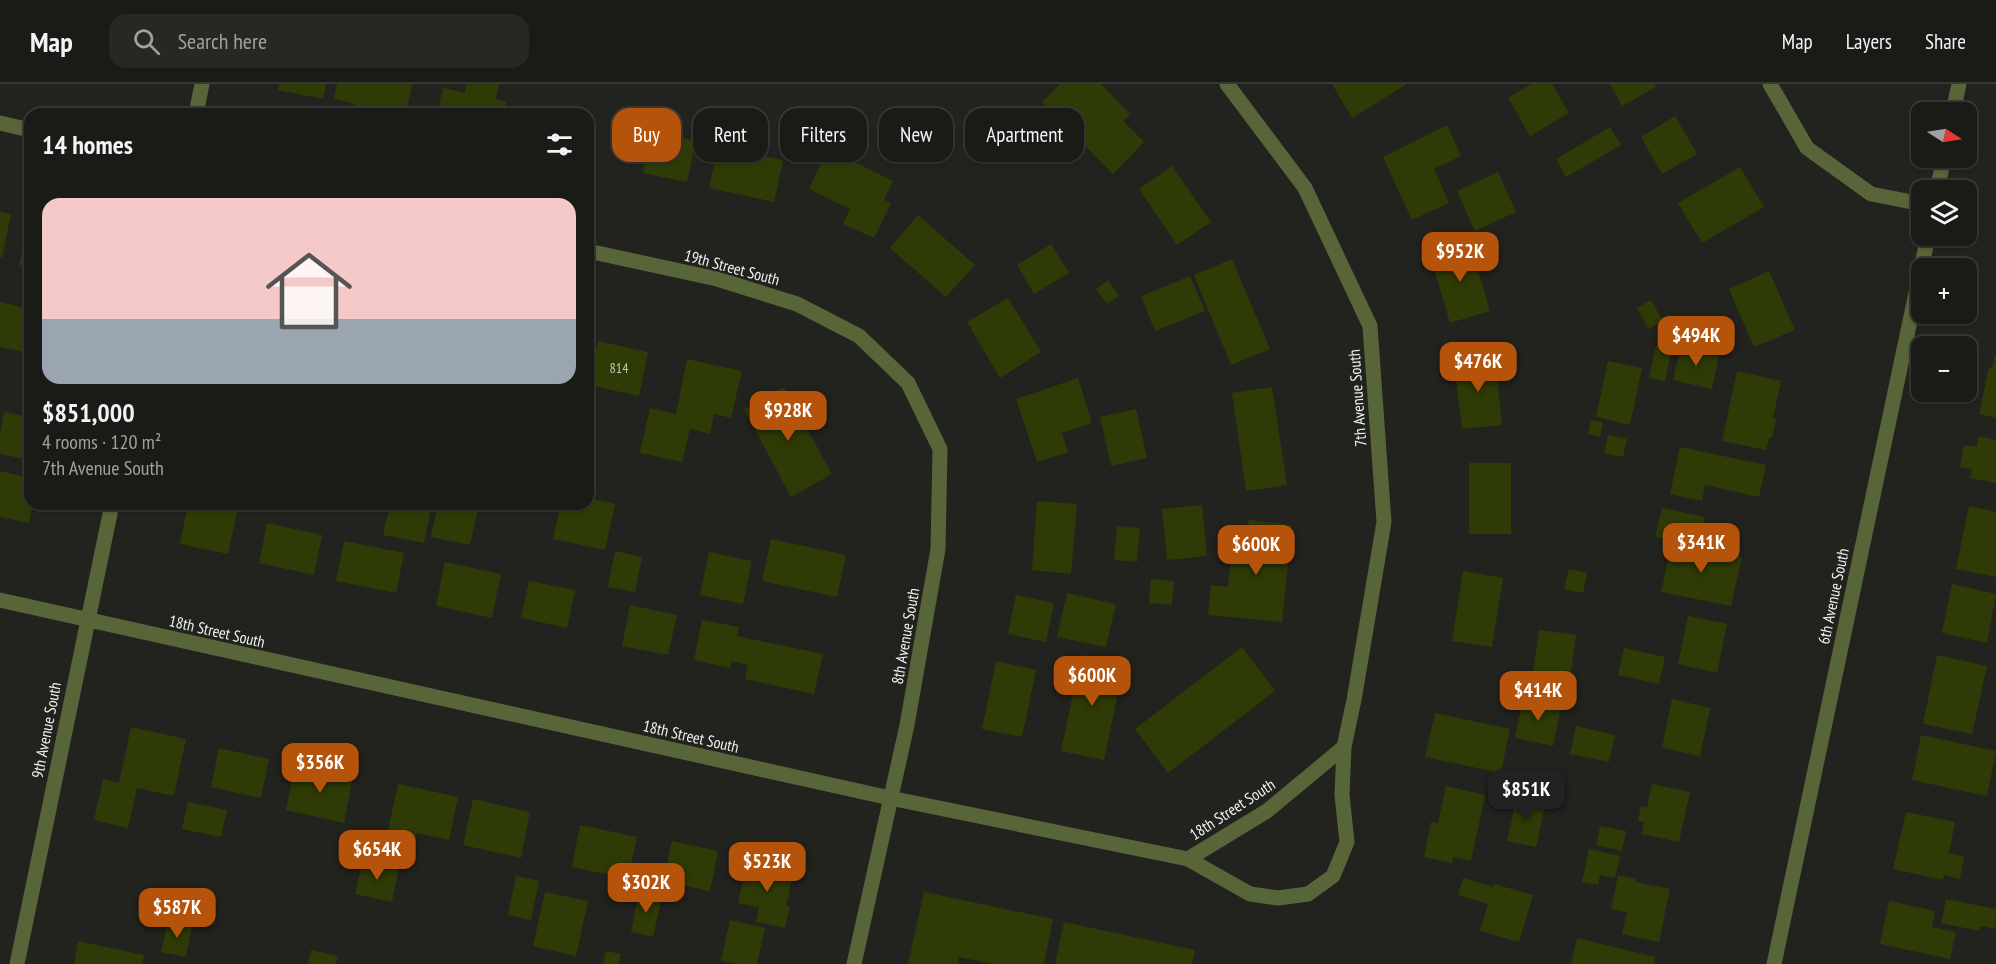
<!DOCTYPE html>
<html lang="en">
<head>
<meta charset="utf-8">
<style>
  :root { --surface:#1a1a17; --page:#272724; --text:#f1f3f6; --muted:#9fa1a1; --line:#383836; --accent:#b45309 }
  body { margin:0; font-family:"PT Sans Narrow",sans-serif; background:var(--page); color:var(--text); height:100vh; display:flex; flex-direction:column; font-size:22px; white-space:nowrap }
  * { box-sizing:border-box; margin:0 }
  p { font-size:20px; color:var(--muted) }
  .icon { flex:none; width:33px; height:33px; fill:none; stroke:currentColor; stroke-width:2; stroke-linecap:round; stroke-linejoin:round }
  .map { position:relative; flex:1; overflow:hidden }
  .panel { position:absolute; left:24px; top:24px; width:570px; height:402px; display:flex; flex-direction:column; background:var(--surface); border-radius:18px; box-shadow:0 2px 4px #0004,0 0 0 2px var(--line) }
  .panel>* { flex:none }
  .hud { position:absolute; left:612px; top:24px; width:570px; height:54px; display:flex; gap:12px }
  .needle { width:39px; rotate:102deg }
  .controls { position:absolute; left:1911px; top:18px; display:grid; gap:12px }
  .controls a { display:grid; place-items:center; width:66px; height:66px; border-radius:12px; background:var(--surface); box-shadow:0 2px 4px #0004,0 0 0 2px var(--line); font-size:30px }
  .price { position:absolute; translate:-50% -51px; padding:0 14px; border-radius:12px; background:var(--accent); color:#fff; font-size:20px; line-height:39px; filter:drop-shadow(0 2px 3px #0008) }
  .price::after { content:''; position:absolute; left:50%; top:36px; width:18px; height:14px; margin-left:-9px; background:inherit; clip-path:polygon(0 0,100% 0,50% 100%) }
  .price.on { background:#222; color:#fff }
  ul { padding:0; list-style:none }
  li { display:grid; align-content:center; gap:12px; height:318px; padding:0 18px }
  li+li { border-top:2px solid var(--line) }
  li span { display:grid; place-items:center; height:186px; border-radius:18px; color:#555 }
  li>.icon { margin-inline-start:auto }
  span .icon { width:108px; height:108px; fill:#fffc; stroke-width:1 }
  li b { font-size:26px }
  h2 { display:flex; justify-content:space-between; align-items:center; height:72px; padding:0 18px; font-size:26px }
  .chip { padding:0 21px; border-radius:18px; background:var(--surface); box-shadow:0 2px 4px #0004,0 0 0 2px var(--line); font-size:21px; line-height:54px }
  .chip.on { background:var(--accent); color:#fff }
  header { display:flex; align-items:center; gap:36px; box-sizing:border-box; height:84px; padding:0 30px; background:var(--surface); border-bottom:2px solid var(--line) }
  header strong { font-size:28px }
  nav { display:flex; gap:33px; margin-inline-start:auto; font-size:21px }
  .search { width:420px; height:54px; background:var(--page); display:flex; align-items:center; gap:15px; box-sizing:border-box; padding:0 21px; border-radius:18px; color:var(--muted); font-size:22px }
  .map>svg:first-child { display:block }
  .building { fill:#2f3b06 }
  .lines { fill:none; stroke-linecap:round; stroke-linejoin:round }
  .street { stroke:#586538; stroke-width:15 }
  .labels { text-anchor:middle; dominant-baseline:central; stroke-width:4.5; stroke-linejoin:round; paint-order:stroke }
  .number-label { font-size:14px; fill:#c1c5b6 }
  .street-label { font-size:16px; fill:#f2f3f0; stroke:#22231f }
</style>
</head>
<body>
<header>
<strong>Map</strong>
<div class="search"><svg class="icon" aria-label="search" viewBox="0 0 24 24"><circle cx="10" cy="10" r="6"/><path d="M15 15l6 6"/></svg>Search here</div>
<nav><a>Map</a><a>Layers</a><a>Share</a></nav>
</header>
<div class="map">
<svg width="1996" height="880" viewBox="0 0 1996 880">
  <rect width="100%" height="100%" fill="#22231f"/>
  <!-- building -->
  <path class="building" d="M279 0H326L323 15 278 6Z
    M337 0H412L406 30H373L354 26 355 20 334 15Z
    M466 0H499L496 15 506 18 504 30H437L443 4 465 9Z
    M1060 0H1101L1130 30 1123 37 1144 58 1113 90 1042 18Z
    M1332 0H1407L1352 34Z
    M1531 0H1552L1569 29 1530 52 1508 14Z
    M1610 0H1654L1656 3 1622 22Z
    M1675 32 1697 70 1662 90 1641 53Z
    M1447 41 1461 72 1434 85 1449 119 1412 136 1383 73Z
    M1610 43 1621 61 1566 93 1556 75Z
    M652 47 696 57 687 98 643 89Z
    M718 62 783 76 774 118 709 104Z
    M828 65 893 97 884 116 891 119 874 154 843 140 850 125 809 105Z
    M1172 82 1211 138 1177 161 1139 105Z
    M1740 83 1764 123 1702 159 1678 119Z
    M1498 88 1516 128 1475 147 1457 107Z
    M0 128 11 130 2 174 0 173Z
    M918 131 975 181 946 213 890 164Z
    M28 139H30V183L19 181Z
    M1470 159 1490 227 1450 239 1430 171Z
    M1051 160 1069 189 1034 210 1017 181Z
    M1232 175 1270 265 1231 281 1194 191Z
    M1769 187 1795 246 1754 263 1729 205Z
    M1190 192 1205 227 1155 247 1141 212Z
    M1108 196 1119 212 1107 220 1096 205Z
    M1008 214 1041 268 1000 294 967 238Z
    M1651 216 1663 237 1649 245 1637 224Z
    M0 218 30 225V269L0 263Z
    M598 257 648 268 639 312 589 301Z
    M1656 261 1672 265 1665 297 1649 294Z
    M1681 262 1719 270 1712 305 1673 296Z
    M1995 271H1996V334L1979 330 1989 283 1992 284Z
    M1495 273 1502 341 1462 345 1454 278Z
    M687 275 742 287 731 334 714 330 710 350 690 345 682 378 640 369 650 324 676 330Z
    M1608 277 1642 284 1630 341 1596 333Z
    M1737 287 1781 297 1773 334H1776L1772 354H1769L1766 366 1722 357Z
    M1078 294 1092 339 1062 349 1068 368 1037 378 1016 315Z
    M784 303 832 390 791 413 744 325Z
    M1272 303 1287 401 1246 407 1232 309Z
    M1136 325 1147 374 1111 382 1100 333Z
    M4 328 30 333V376L0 370V349Z
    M1591 336 1603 338 1600 353 1588 350Z
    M1608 351 1627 355 1623 373 1604 369Z
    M1979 352 1996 356V399L1970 394 1972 385 1960 383 1964 361 1977 363Z
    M1680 363 1766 381 1759 413 1705 401 1702 417 1670 410Z
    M1469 379H1511V450H1469Z
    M0 387 30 394V420H33L29 439 0 433Z
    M588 414 615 420 605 466 553 455 561 420H588Z
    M1037 417 1077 420 1071 490 1032 486Z
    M188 420 210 423 211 420H239L228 470 180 460Z
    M390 420H432L424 459 383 451Z
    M438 420 479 421 470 461 431 453Z
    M1202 421 1207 472 1167 476 1162 425Z
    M1969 422 1996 428V493L1956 485Z
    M1662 424 1705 433 1699 462 1655 453Z
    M1249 436 1292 441 1282 538 1208 531 1211 501 1228 503 1232 464 1245 465Z
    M267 439 322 451 314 491 259 479Z
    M1117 442 1140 444 1137 478 1114 476Z
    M771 455 846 471 837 513 762 497Z
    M344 457 404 469 396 509 336 497Z
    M1672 458 1742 473 1731 522 1661 508Z
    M615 467 642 473 635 508 608 503Z
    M709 468 752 477 743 520 700 511Z
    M445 478 501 490 492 534 436 522Z
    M1569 485 1587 489 1583 509 1564 505Z
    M1463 487 1503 494 1492 563 1452 557Z
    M1151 495 1174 497 1172 521 1149 519Z
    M529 497 575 506 567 544 521 534Z
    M1952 500 1996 510 1987 559 1942 549Z
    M1067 509 1116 520 1106 563 1057 553Z
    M1016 511 1054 519 1046 558 1008 550Z
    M630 521 677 531 668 571 622 562Z
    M1688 532 1727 540 1717 589 1678 580Z
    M702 536 739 543 737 552 823 570 814 610 745 595 748 581 732 577 730 584 694 576Z
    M1539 546 1576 551 1568 608 1531 603Z
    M1242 563 1275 607 1168 689 1135 645Z
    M1624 564 1665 573 1659 600 1618 591Z
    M1081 571 1124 580 1104 676 1061 667Z
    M1937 571 1987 582 1972 650 1923 640Z
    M996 577 1036 586 1022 653 982 645Z
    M1523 615 1561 623 1553 662 1515 654Z
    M1672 615 1710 624 1700 672 1662 664Z
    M1435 629 1510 645 1501 689 1425 673Z
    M1576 642 1615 651 1609 678 1570 670Z
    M131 643 186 655 174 712 137 704 128 744 94 736 103 695 119 699Z
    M1921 651 1996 667 1987 712 1912 696Z
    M219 664 269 675 261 714 211 703Z
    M295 681 353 693 344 739 286 726Z
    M398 700 458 713 449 756 417 749 414 766 385 760Z
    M1652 700 1690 708 1679 758 1642 750 1644 738 1638 737 1641 722 1647 723Z
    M1446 702 1485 711 1471 777 1453 773 1452 779 1424 773 1431 738 1438 739Z
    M1517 711 1546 717 1536 763 1507 757Z
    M473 715 530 728 521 774 463 761Z
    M188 718 227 726 221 753 182 745Z
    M1906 728 1955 738 1949 769 1964 772 1960 795 1944 791 1943 796 1893 785Z
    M580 741 637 753 628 795 572 783Z
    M1600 742 1626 747 1622 767 1596 761Z
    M672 757 718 767 710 807 663 797Z
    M1589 765 1620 772 1615 794 1600 791 1598 801 1582 798Z
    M363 776 399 784 392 818 355 810Z
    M747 777 794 787 786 821 790 822 785 844 756 838 759 823 738 819Z
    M1618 791 1636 795 1635 798 1670 805 1659 858 1622 850 1627 828 1611 825Z
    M516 792 539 797 531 836 508 831Z
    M1463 794 1493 803 1494 800 1533 811 1519 858 1480 847 1488 820 1458 811Z
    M545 808 588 817 576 872 533 862Z
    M639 808 662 812 653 853 631 848Z
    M924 808 1053 835 1044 880H993L959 873 958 880H908Z
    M1946 815 1996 825 1995 845 1980 842 1979 847 1941 839Z
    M1889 817 1935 827 1932 843 1956 848 1950 875 1880 860Z
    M730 836 765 844 757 880H737L721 877Z
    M168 837 192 842 186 873 161 868Z
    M1064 838 1195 866 1192 880H1055Z
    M1577 854 1655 873 1654 880H1571Z
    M78 857 144 871 142 880H74Z
    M311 866 338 872 336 880H308Z
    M606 867 621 870 619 880H603Z"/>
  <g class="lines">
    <!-- street -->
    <path class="street" d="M1770 0 1807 64 1871 110 1922 120
      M1953 28 1959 0
      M196 30 202 0
      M0 39 30 46
      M1937 106 1944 74
      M588 167 717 195 797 220 859 252 908 299 940 365 938 465 907 641 854 880
      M0 516 890 714 1188 775 1267 727 1344 663
      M1188 775 1250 810 1278 814 1308 810 1333 792 1347 758 1342 711 1344 663 1354 616 1384 438 1370 242 1305 104 1227 0
      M17 880 112 420
      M1774 880 1928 152"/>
  </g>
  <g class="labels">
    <!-- number labels -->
    <g class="number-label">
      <text x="619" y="284">814</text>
    </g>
    <!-- street labels -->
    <g class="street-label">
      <text transform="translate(732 183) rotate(15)">19th Street South</text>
      <text transform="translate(1357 314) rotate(-94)">7th Avenue South</text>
      <text transform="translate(1833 512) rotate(-78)">6th Avenue South</text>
      <text transform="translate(217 547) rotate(13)">18th Street South</text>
      <text transform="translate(905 552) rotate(-80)">8th Avenue South</text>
      <text transform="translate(46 646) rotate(-79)">9th Avenue South</text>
      <text transform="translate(691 652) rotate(13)">18th Street South</text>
      <text transform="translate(1232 725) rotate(-33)">18th Street South</text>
    </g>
  </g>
</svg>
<div class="controls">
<a><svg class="needle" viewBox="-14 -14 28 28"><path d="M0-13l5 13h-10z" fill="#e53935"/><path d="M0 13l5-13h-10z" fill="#9fa1a1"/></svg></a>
<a><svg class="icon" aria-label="layers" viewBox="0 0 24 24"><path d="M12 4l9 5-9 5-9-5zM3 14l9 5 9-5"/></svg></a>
<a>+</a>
<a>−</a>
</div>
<b class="price" style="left:1460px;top:199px">$952K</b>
<b class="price" style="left:1696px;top:283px">$494K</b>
<b class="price" style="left:1478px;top:309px">$476K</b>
<b class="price" style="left:788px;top:358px">$928K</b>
<b class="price" style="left:1701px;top:490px">$341K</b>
<b class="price" style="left:1256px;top:492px">$600K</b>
<b class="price" style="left:1092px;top:623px">$600K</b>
<b class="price" style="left:1538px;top:638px">$414K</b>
<b class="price" style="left:320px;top:710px">$356K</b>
<b class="price on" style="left:1526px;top:737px">$851K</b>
<b class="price" style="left:377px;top:797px">$654K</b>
<b class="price" style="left:767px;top:809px">$523K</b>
<b class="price" style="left:646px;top:830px">$302K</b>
<b class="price" style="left:177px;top:855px">$587K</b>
<div class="hud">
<a class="chip on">Buy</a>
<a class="chip">Rent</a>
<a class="chip">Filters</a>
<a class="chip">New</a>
<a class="chip">Apartment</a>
</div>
<section class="panel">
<h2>14 homes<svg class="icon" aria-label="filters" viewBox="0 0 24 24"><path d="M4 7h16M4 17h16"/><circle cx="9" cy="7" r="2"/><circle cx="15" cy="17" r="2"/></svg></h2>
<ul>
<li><span style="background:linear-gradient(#f6c9c9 65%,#9aa5b1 0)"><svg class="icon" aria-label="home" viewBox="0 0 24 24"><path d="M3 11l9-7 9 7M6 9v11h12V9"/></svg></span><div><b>$851,000</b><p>4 rooms · 120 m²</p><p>7th Avenue South</p></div></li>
</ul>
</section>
</div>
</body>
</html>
